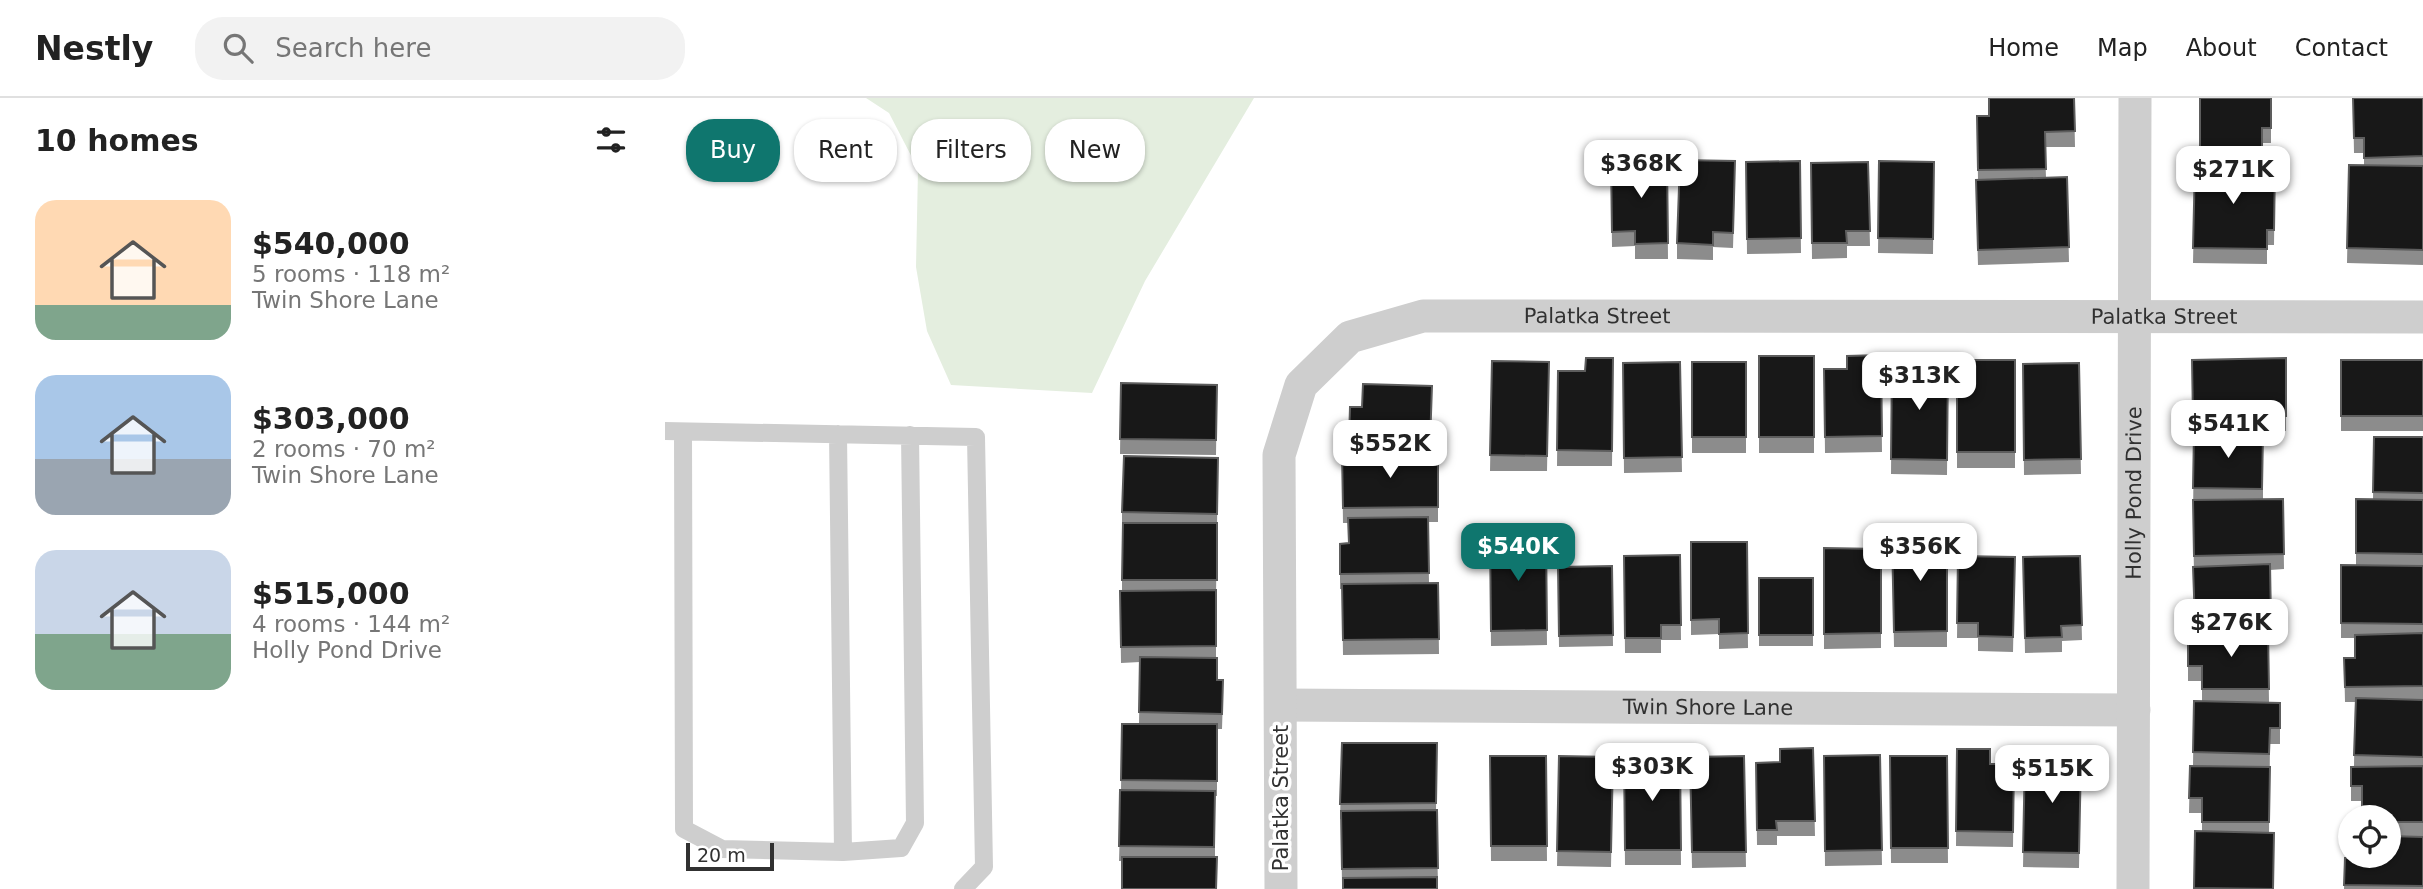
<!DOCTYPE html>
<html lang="en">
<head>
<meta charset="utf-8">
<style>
  :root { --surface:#fff; --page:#f2f2f2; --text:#222; --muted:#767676; --line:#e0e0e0; --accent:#0f766e }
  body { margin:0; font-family:"DejaVu Sans",sans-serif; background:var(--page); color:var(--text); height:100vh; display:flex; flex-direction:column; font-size:26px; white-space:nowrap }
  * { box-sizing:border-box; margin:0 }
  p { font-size:23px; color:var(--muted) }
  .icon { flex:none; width:38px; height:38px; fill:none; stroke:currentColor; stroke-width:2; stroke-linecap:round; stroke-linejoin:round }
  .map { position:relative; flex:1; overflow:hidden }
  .drawer { display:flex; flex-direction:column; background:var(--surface); width:665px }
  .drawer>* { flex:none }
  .top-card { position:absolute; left:21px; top:21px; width:665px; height:63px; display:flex; gap:14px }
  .buttons { position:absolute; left:1673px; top:707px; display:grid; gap:14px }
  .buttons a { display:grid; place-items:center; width:63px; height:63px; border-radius:50%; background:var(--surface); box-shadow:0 2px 5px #0004; font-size:35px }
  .scale { position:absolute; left:21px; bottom:18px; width:88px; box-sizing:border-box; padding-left:7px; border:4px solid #313131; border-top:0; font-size:19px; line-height:24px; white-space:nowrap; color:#313131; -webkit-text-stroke:5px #fff; paint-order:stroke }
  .price { position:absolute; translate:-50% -60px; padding:0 16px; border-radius:14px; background:#fff; color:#222; font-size:23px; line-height:46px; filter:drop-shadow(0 2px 4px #0008) }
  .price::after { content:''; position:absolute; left:50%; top:42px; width:21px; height:16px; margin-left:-10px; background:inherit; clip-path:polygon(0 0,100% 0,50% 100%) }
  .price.selected { background:var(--accent); color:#fff }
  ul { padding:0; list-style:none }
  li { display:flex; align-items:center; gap:21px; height:175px; padding:0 35px }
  li span { display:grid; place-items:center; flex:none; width:196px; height:140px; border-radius:21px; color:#555 }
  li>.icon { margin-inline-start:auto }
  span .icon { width:84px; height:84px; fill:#fffc; stroke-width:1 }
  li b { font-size:30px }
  h2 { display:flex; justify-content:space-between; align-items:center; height:84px; padding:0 35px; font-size:30px }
  .pill { padding:0 24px; border-radius:28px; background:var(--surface); box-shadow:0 2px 5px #0004; font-size:24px; line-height:63px }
  .pill.selected { background:var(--accent); color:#fff }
  header { display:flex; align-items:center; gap:42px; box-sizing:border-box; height:98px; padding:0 35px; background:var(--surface); border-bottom:2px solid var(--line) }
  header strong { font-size:33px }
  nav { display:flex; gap:38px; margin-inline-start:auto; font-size:24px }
  .search { width:490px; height:63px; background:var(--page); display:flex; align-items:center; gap:18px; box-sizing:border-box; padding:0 24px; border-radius:28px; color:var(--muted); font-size:26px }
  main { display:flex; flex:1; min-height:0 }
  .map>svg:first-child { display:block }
  .green { fill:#e4eedf }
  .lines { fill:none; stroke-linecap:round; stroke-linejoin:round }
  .service { stroke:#cecece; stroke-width:18 }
  .minor { stroke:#cecece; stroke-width:33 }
  .wall { fill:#8c8c8c }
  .building { fill:#181818; stroke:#5d5d5d; stroke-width:2 }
  .labels { text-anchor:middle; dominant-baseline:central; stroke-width:7; stroke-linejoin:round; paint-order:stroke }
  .street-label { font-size:21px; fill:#313131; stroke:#fff }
</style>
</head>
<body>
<header>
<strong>Nestly</strong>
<div class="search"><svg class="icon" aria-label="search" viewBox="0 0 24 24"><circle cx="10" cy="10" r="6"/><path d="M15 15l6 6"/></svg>Search here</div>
<nav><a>Home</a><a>Map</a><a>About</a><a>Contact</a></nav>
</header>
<main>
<section class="drawer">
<h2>10 homes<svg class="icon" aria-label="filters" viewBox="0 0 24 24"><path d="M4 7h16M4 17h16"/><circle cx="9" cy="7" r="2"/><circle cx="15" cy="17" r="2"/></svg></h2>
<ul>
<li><span style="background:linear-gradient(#ffd9b3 75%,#7fa58c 0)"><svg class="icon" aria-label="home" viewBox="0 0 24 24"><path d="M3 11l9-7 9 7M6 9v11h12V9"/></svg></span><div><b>$540,000</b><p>5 rooms · 118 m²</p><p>Twin Shore Lane</p></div></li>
<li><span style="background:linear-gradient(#a9c7e8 60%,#9aa5b1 0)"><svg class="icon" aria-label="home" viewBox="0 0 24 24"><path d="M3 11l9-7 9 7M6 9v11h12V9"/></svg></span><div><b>$303,000</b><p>2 rooms · 70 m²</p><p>Twin Shore Lane</p></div></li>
<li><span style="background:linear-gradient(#c9d6e8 60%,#7fa58c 0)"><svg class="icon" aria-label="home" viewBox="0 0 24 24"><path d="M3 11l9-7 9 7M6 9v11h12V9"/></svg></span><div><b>$515,000</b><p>4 rooms · 144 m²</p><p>Holly Pond Drive</p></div></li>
</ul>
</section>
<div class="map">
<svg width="1758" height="791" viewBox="0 0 1758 791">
  <rect width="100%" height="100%" fill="#fff"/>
  <!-- green -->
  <path class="green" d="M201 0H589L480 183 427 295 286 287 262 233 251 169 253 71 224 15Z"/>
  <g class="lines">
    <!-- service -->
    <path class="service" d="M0 333 311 339 319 769 298 791
      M18 334 19 731 57 751 178 754
      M173 336 178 754 236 750 250 725 245 337"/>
    <!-- minor -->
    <g class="minor">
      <path id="s1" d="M616 607 1469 612"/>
      <path id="s2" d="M616 791 614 357 636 287 685 239 758 218 1758 219"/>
      <path id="s3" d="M1468 791 1470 0"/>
    </g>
  </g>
  <!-- wall -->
  <path class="wall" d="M1409 0 1410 49H1380L1381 80 1402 79 1404 164 1313 167 1311 97 1313 82 1312 18H1324Z
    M1534 0H1606V45H1597V68H1610L1609 147H1602V166L1528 165 1530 66H1535Z
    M1688 0H1758V167L1682 165 1684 67H1699V55H1689Z
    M1002 63 1003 161H970V148L947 149 946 64Z
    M1135 63 1136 155 1082 156 1081 64Z
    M1214 63 1269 64 1268 156 1213 155Z
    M1203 64 1205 148H1182V160L1147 161 1146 65Z
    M1070 79 1068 150 1048 149V162L1012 161V145Z
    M1216 257 1217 354 1160 355 1159 271H1182Z
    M1094 258H1149V355H1094Z
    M948 260 947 368H892L893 273H920Z
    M1621 260V333L1560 335H1598V401H1618L1619 471 1605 472 1606 537H1603L1604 604 1615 605V646H1605L1604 735 1608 791H1529L1530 733H1537V715H1524L1525 668H1528L1529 603H1537V583H1523V534H1530L1528 418 1529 335 1527 262Z
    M1292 262H1350V370H1292Z
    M1676 262H1758V333H1676Z
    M827 263 884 264 882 373H825Z
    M1015 264 1017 374 959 375 958 265Z
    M1027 264H1081V355H1027Z
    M1227 265 1283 266 1282 377 1226 376Z
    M1414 265 1416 376 1359 377 1358 266Z
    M456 285 552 287 551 357 455 356Z
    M767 288 765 354H773V424H763L764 485H773L774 556 678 557 677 491H675V446L684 445 683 425H678L677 355H684L685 309H697Z
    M1709 339H1758V791H1679L1680 760 1724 758V719L1697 703H1686V669H1689L1690 604H1680L1679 560H1690V540H1676V467L1691 468V401H1708Z
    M553 360 551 498V560L552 582 558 598 557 631H552V698H550V759L454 763 456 692 457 626H474L475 564 456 565 455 493H457V414Z
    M1282 437V549H1229L1227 438Z
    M825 438H881L882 547 826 548Z
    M1026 444H1082L1083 550 1054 551V536L1026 537Z
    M1159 450 1216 451V550L1159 551Z
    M1015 457 1016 542H996V555H960L959 458Z
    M1293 458 1350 459 1348 554 1313 553V540H1292Z
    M1415 458 1417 542 1397 543V554L1360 555 1358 459Z
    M947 468 948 548 894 549 893 469Z
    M1094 480H1148V548H1094Z
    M677 645H772L771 712 773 785 677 786 676 721H675Z
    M1148 650 1150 738H1112V747H1092L1091 665 1115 664Z
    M1292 651 1325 666H1349L1348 749 1291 748Z
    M1215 657 1217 767 1160 768 1159 658Z
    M825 658H881L882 763H826Z
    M894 658 948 659 946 769 892 768Z
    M959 658H1015L1016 767H960Z
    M1079 658 1081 769 1027 770 1025 659Z
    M1225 658H1282L1283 765H1226Z
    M1360 659 1416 660 1414 770 1358 769Z"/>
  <!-- building -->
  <path class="building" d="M1324 0H1409L1410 33 1380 34 1381 71 1313 72 1312 18H1324Z
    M1535 0H1606V30H1597V58L1535 59Z
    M1688 0H1758V58L1699 60V40H1689Z
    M1015 62 1070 63 1068 135 1048 134V147L1012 145Z
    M1002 63 1003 145 970 146V133L947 134 946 64Z
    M1135 63 1136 140 1082 141 1081 64Z
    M1214 63 1269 64 1268 141 1213 140Z
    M1203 64 1205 133H1181L1182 145H1147L1146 65Z
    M1530 66 1610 68 1609 132H1602V151L1528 150Z
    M1684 67 1758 68V152L1682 150Z
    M1402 79 1404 149 1313 152 1311 82Z
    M1216 257 1217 338 1160 339 1159 271H1182V258Z
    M1094 258H1149V339H1094Z
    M921 260H948L947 353 892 352 893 273H920Z
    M1621 260V318L1528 320 1527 262Z
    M1292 262H1350V354H1292Z
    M1676 262H1758V318H1676Z
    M827 263 884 264 882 358 825 357Z
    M1015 264 1017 359 959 360 958 265Z
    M1027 264H1081V339H1027Z
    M1227 265 1283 266 1282 362 1226 361Z
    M1414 265 1416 361 1359 362 1358 266Z
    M456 285 552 287 551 342 455 341Z
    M698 286 767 288 765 345 684 342 685 309H697Z
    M1529 334 1598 335 1597 391 1528 390Z
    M1709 339H1758V395L1708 394Z
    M773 354V409L678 410 677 355Z
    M459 358 553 360 552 416 457 414Z
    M1618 401 1619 456 1529 458 1528 402Z
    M1691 401 1758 402V456L1691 455Z
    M763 419 764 475 675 476V446L684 445 683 420Z
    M458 425H552V482H457Z
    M1282 437V533L1229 534 1227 438Z
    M825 438H881L882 532 826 533Z
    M1026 444H1082L1083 535 1054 536V521L1026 522Z
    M1159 450 1216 451V535L1159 536Z
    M1015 457 1016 527H996V540H960L959 458Z
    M1293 458 1350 459 1348 539 1313 538V525H1292Z
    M1415 458 1417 527 1396 528 1397 539 1360 540 1358 459Z
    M1605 466 1606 522 1530 524 1528 469Z
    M1676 467 1758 468V526L1676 525Z
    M947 468 948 537 894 538 893 469Z
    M1094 480H1148V537H1094Z
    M773 485 774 541 678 542 677 486Z
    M551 492V548L456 549 455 493Z
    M1603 533 1604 591H1537V568H1523V534Z
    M1758 535V588L1680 589 1679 560H1690V537Z
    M475 559 552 560V582H558L557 616 474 614Z
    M1691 600 1758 602V659L1689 657Z
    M1529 603 1615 605V630H1605L1604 656 1528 654Z
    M457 626H552V683L456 682Z
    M677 645H772L771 705 675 706Z
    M1148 650 1150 723H1111L1112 732H1092L1091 665 1115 664V651Z
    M1292 651H1325V666H1349L1348 734 1291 733Z
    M1215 657 1217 752 1160 753 1159 658Z
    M825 658H881L882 748H826Z
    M894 658 948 659 946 754 892 753Z
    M959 658H1015L1016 752H960Z
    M1079 658 1081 754H1027L1025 659Z
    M1225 658H1282L1283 750H1226Z
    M1360 659 1416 660 1414 755 1358 754Z
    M1525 668 1605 669 1604 724H1537V700H1524Z
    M1758 668V724H1724V719H1697V688H1686V669Z
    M455 692 550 693 549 749 454 748Z
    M772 712 773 770 677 771 676 713Z
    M1530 733 1609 735 1608 791 1529 790Z
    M1724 738 1758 739V788L1679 787 1680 760H1690V758H1724Z
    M457 759H552L551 791H457Z
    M772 779V791H678V780Z"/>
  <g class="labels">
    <!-- street labels -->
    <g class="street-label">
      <text stroke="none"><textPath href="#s2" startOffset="826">Palatka Street</textPath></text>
      <text stroke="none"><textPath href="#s2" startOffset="1393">Palatka Street</textPath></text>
      <text stroke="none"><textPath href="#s3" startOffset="396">Holly Pond Drive</textPath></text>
      <text stroke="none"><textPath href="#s1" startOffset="427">Twin Shore Lane</textPath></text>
      <text transform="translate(616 700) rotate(-90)">Palatka Street</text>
    </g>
  </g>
</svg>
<div class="buttons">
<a><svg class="icon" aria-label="locate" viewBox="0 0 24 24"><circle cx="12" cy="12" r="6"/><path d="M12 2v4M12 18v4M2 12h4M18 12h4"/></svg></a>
</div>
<div class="scale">20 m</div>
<b class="price" style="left:976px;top:102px">$368K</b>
<b class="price" style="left:1568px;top:108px">$271K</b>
<b class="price" style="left:1254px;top:314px">$313K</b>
<b class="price" style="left:1563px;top:362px">$541K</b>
<b class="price" style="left:725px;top:382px">$552K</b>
<b class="price selected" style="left:853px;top:485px">$540K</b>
<b class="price" style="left:1255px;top:485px">$356K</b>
<b class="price" style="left:1566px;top:561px">$276K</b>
<b class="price" style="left:987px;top:705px">$303K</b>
<b class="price" style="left:1387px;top:707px">$515K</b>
<div class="top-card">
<a class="pill selected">Buy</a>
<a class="pill">Rent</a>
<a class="pill">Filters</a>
<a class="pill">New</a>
</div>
</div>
</main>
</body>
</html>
